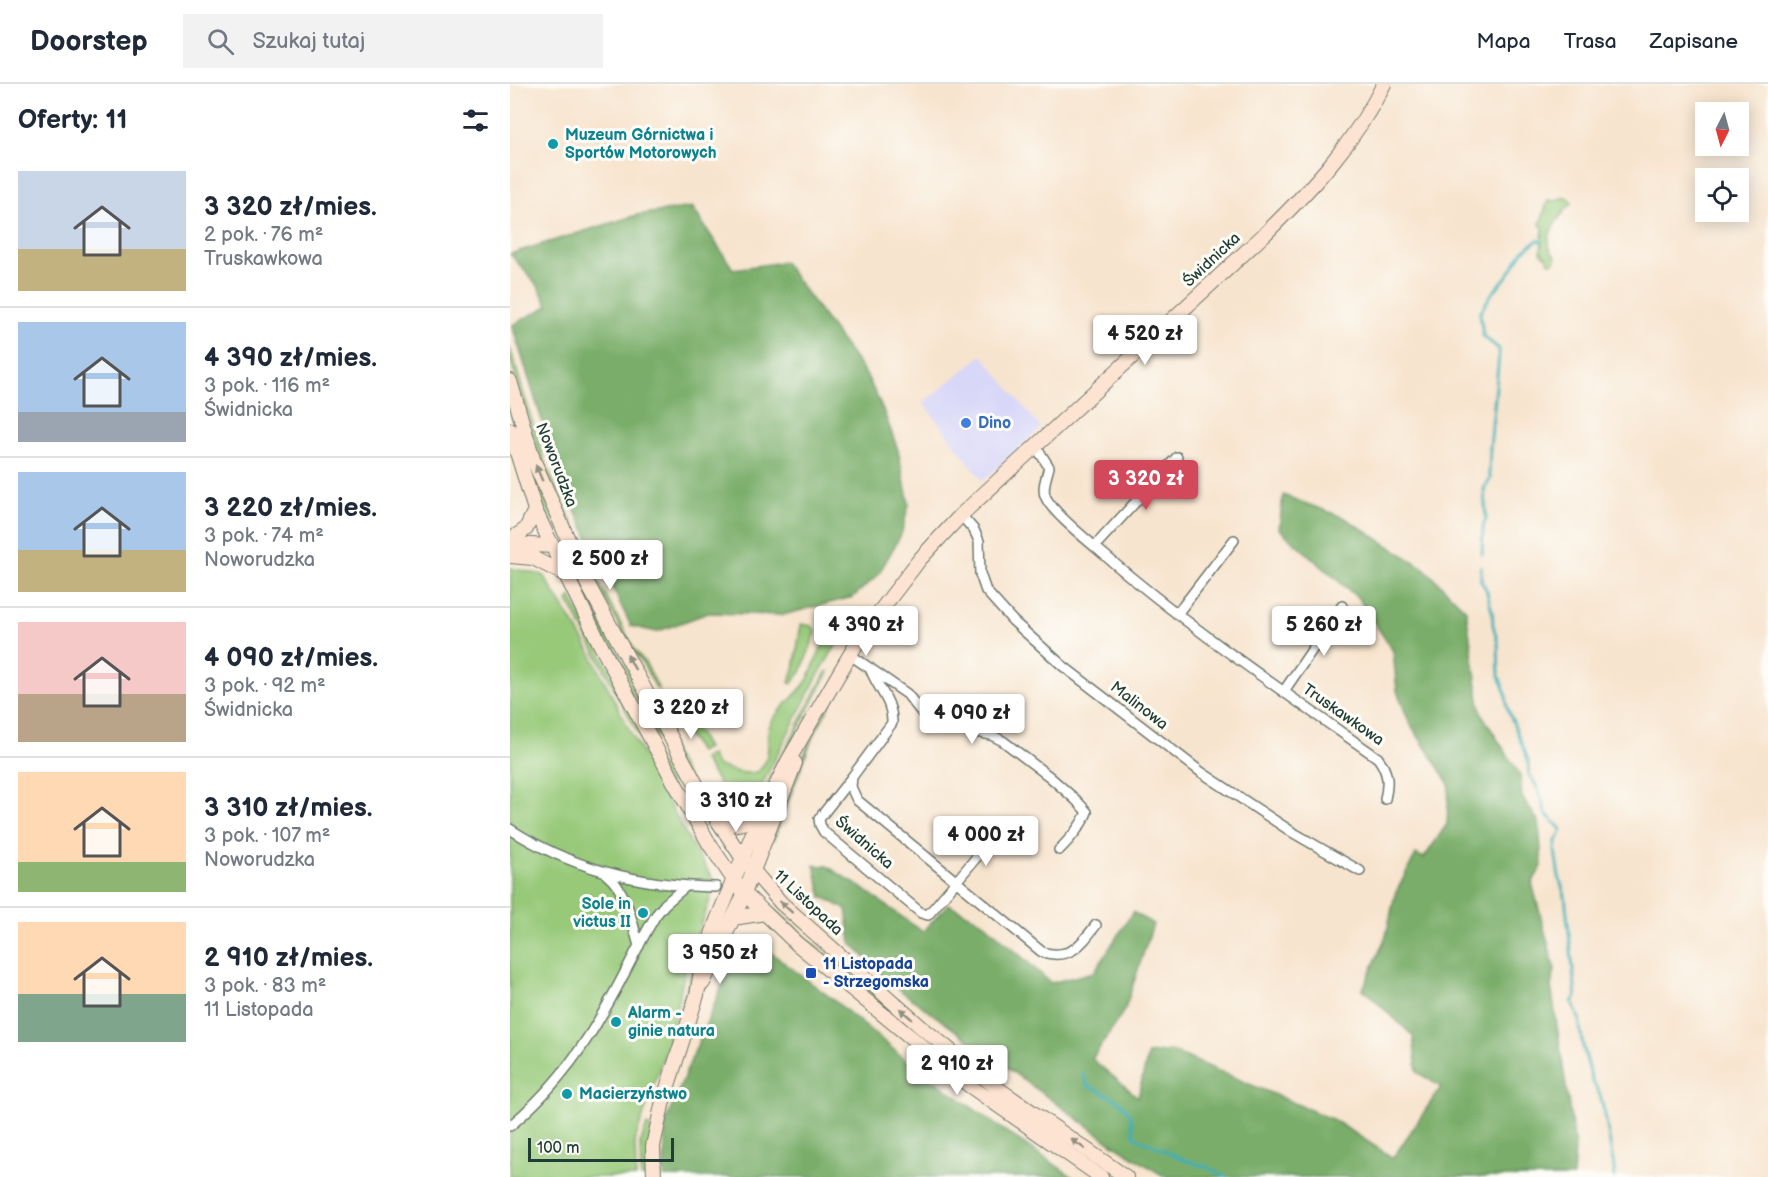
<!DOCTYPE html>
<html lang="pl">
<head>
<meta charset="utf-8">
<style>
  :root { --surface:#fff; --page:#f2f2f3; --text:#1f2937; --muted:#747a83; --line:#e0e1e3; --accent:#d1495b }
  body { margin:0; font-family:"Balsamiq Sans",sans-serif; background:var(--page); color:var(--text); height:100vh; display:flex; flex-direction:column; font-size:22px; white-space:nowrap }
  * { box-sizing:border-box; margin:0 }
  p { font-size:20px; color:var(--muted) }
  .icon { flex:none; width:33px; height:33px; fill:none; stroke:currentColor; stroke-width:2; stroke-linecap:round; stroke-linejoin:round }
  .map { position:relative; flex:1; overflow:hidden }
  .details { display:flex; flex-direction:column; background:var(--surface); width:510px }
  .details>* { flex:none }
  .needle { width:39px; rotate:186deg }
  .controls { position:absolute; left:1185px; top:18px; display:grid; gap:12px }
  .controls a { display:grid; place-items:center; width:54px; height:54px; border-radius:0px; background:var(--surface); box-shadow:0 3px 15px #0003; font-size:30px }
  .scale { position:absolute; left:18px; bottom:15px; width:146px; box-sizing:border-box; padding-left:6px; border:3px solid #1f3d34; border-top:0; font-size:16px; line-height:21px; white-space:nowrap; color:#1f3d34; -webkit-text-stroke:4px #fdfcf7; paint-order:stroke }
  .price { position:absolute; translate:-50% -51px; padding:0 14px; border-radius:6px; background:#fff; color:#222; font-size:20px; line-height:39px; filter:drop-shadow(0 2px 3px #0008) }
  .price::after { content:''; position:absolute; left:50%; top:36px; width:18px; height:14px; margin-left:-9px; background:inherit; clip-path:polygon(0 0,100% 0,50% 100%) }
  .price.current { background:var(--accent); color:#fff }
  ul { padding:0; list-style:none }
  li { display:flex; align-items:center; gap:18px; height:150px; padding:0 18px }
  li+li { border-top:2px solid var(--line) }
  li span { display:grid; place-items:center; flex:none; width:168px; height:120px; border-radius:0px; color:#555 }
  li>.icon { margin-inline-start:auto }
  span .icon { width:72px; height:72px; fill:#fffc; stroke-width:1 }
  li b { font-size:26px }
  h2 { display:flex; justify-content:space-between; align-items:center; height:72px; padding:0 18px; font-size:26px }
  header { display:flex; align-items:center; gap:36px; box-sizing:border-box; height:84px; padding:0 30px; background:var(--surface); border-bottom:2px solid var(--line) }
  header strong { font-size:28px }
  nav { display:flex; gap:33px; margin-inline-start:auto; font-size:21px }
  .search { width:420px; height:54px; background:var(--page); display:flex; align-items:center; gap:15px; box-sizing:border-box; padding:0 21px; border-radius:0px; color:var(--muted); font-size:22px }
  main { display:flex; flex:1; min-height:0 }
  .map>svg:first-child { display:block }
  .built { fill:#d8d7f8 }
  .green { fill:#97c979; stroke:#5b8356; stroke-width:1.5 }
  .forest { fill:#79ad69; stroke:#4c754e; stroke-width:1.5 }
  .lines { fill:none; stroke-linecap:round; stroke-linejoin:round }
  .stream { stroke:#3eafb6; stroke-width:3 }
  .street-casing { stroke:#6b776a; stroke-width:12 }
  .secondary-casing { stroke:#6b776a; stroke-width:16 }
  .street { stroke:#fff; stroke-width:9 }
  .secondary { stroke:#fde3d1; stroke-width:14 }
  .oneway { fill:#8e9082 }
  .culture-dot { fill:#0f9aa8; stroke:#fdfcf7; stroke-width:2 }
  .shop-dot { fill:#3f7fe0; stroke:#fdfcf7; stroke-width:2 }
  .transit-dot { fill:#1a4fb4; stroke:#fdfcf7; stroke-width:2 }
  .labels { text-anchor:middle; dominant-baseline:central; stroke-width:6; stroke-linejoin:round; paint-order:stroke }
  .culture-label { font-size:16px; font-weight:bold; fill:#0d838f; stroke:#fdfcf7; text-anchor:start }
  .street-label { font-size:16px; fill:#1f3d34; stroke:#fdfcf7 }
  .shop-label { font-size:16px; font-weight:bold; fill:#366cbe; stroke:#fdfcf7; text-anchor:start }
  .transit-label { font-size:16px; font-weight:bold; fill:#164399; stroke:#fdfcf7; text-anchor:start }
</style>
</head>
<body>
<header>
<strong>Doorstep</strong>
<div class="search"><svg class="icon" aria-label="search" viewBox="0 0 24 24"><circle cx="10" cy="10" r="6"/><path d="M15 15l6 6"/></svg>Szukaj tutaj</div>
<nav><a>Mapa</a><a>Trasa</a><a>Zapisane</a></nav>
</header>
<main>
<section class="details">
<h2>Oferty: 11<svg class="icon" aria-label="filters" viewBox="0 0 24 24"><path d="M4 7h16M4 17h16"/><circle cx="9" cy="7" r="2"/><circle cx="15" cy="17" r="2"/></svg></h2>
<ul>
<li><span style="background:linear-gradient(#c9d6e8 65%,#c2b280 0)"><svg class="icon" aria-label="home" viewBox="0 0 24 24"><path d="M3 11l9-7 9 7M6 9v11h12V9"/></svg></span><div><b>3 320 zł/mies.</b><p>2 pok. · 76 m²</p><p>Truskawkowa</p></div></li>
<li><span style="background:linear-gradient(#a9c7e8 75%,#9aa5b1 0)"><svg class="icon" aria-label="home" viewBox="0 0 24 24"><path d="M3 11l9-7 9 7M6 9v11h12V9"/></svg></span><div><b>4 390 zł/mies.</b><p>3 pok. · 116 m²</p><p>Świdnicka</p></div></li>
<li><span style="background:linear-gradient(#a9c7e8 65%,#c2b280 0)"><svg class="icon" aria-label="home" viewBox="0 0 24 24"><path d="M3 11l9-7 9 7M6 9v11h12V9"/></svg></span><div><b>3 220 zł/mies.</b><p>3 pok. · 74 m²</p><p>Noworudzka</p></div></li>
<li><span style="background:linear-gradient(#f6c9c9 60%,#b9a48a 0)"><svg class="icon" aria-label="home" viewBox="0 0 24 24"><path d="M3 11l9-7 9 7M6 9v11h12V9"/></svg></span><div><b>4 090 zł/mies.</b><p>3 pok. · 92 m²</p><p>Świdnicka</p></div></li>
<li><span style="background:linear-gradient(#ffd9b3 75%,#8fb573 0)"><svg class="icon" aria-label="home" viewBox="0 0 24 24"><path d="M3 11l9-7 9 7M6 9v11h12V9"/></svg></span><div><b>3 310 zł/mies.</b><p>3 pok. · 107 m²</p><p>Noworudzka</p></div></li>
<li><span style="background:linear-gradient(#ffd9b3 60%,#7fa58c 0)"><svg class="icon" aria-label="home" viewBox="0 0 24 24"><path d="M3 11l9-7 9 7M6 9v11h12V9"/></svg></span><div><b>2 910 zł/mies.</b><p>3 pok. · 83 m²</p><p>11 Listopada</p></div></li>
</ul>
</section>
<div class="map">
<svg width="1258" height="1093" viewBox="0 0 1258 1093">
  <rect width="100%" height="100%" fill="#fdfcf7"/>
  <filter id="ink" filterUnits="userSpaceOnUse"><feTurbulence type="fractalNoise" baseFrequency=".0167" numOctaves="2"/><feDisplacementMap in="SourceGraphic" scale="12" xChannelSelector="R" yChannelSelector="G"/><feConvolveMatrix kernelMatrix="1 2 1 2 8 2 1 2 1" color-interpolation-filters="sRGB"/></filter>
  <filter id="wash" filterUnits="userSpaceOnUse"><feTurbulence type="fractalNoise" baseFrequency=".008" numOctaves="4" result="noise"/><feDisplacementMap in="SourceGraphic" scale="24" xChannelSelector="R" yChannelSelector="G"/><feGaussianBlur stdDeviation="1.35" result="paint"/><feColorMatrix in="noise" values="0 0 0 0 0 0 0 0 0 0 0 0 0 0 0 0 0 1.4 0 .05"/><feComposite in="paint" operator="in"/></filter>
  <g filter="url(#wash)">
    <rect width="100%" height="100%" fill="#f7e4ce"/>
    <!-- built -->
    <path class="built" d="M472 271 531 344 473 397 413 319Z"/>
    <!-- green -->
    <path class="green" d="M1051 114H1058L1062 119C1050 131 1027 157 1046 173V176L1042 179H1039L1038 175 1031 168 1033 143 1030 141 1038 116 1046 117Z
      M0 264 35 379 85 489 83 491 31 378 0 275Z
      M0 314 44 437 43 450C32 427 24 403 16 379 9 357 0 337 0 314Z
      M0 484 33 491 75 558 119 645 179 756 204 797 201 813 178 875 158 959 125 1056 126 1093H0Z
      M89 498 124 565 135 578 150 607 146 604 133 580 120 563 87 500Z
      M73 506 210 752 207 754 138 638 70 508Z
      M61 513 194 763H191L186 755 142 676 58 517Z
      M291 540 302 542 306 548 291 588 281 600 279 598 284 586Z
      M324 541 334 543V548L307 593 243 718 232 725 225 724 193 675 201 671 206 681C231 689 255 700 258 664 258 656 256 648 260 641 268 623 288 612 298 595 304 583 316 547 324 541Z
      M319 587 248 724 241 732 231 736 232 732 240 728 245 723 316 588Z
      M338 587 302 655 264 755 262 757 299 658 332 595Z
      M165 621 172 623 176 627 197 664 189 668C179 651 164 641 165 621Z
      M262 822 300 857 606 1093H599L487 1016 327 887 259 826Z
      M199 840 188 879 165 970 163 978 157 981 184 875Z
      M137 1041 141 1045 138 1093H131L130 1060Z"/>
    <!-- forest -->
    <path class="forest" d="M182 123 223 185 274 178 357 292 374 328 388 366 399 420 391 451 368 491 343 513 273 531 198 529 146 548 121 542 51 397 2 241 38 222 28 202 0 170 127 131Z
      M773 411 835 434 914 484 956 526 971 629 1010 691 1012 713 1029 738 1032 782 1022 799 1045 886 1041 902 1065 1062 1063 1093H655L601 1059 377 897 341 859 336 825 312 813 304 781 317 782 355 806 413 848 438 820 473 838 541 899 584 888 623 828 643 840 615 925 582 975 628 1013 638 970 662 967 824 1036 883 1074 931 1003 907 988 903 952 853 905 876 852 885 810 906 770 914 774 937 740 939 700 899 638 887 607 883 567 849 515 769 445Z
      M240 853 320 913 401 980 485 1040 563 1093H154L155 1039 230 858Z"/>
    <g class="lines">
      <!-- stream -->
      <path class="stream" d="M972 470 973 443 976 434 974 405 981 394 979 391 980 364 989 271V265L973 252 970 229 980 212 998 191 1013 167 1028 156 1032 158
        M971 482V497L976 505 982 527 983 541 988 559 989 592 996 610 997 623 1018 676 1019 690 1027 703 1036 730 1052 746 1046 757 1045 767 1049 793 1055 812 1066 913 1062 918 1069 934 1072 958 1082 996 1090 1011 1095 1031 1104 1083V1093
        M573 989 577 1001C591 1008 618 1017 621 1035 623 1041 622 1046 625 1053L675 1076 697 1083 716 1093"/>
    </g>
  </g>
  <g filter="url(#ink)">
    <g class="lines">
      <defs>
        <path id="street" d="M525 361 539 383C537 392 531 405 536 414 544 430 576 455 591 468 678 543 774 608 868 674 878 688 879 698 875 715
          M451 431 464 446 469 457 470 490 476 507 503 537 553 582 691 688 782 748 850 787
          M585 462 667 373
          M667 530 724 456
          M339 570 397 610 416 634 423 639 481 651 493 657 540 693 566 716 577 728C571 743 560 755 549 766
          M360 584C367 604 383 617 382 639L342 693 341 703 347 716 532 868C560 876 570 862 586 841
          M774 607 832 522
          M342 693 309 735 310 741 314 748 411 829 418 831 486 750
          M0 745C62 785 132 802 206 803
          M97 791C117 807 122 838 129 862
          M0 1042C36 1012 68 972 91 932 111 899 126 864 146 831L155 820 176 802"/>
        <path id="secondary" d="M0 297 23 375 77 499 198 722 233 775 271 819 411 943 487 1004 616 1093
          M0 346 25 426 56 491 91 562 163 696 200 761 224 796 234 809 286 859 460 1002 591 1093
          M0 456 16 445 25 426
          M0 460 43 462 49 466
          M0 472 23 474 56 491
          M209 738 228 740 248 736
          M223 834 255 829
          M193 899 232 815 285 679
          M144 1093 143 1062 153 1017 187 911 192 880 207 836 245 744 278 677 351 552 410 475 451 431 756 149C802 104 845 58 874 0"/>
      </defs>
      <!-- street casing -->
      <use href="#street" class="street-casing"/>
      <!-- secondary casing -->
      <use href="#secondary" class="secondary-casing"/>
      <!-- street -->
      <use href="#street" class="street"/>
      <!-- secondary -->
      <use href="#secondary" class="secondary"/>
    </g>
    <!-- one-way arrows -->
    <defs><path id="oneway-solid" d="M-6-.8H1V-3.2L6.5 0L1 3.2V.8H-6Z" transform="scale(1.5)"/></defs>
    <g class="oneway">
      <use href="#oneway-solid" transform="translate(29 389) rotate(-113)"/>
      <use href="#oneway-solid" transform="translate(121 578) rotate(-118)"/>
      <use href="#oneway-solid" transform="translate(276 823) rotate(-138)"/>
      <use href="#oneway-solid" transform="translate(396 930) rotate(-139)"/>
      <use href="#oneway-solid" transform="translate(568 1060) rotate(-145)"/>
    </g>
  </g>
  <!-- markers -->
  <g class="culture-dot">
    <circle cx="43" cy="60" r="6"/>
    <circle cx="133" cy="829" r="6"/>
    <circle cx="106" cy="938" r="6"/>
    <circle cx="57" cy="1010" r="6"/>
  </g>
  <circle class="shop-dot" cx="456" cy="339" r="6"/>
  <rect class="transit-dot" x="295" y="883" width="12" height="12" rx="3"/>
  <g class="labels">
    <!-- culture labels -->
    <g class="culture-label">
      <text x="55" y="51">Muzeum Górnictwa i<tspan x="55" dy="18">Sportów Motorowych</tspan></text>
      <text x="121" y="820" text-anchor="end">Sole in<tspan x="121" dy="18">victus II</tspan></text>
      <text x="118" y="929">Alarm -<tspan x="118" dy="18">ginie natura</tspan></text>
      <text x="69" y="1010">Macierzyństwo</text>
    </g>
    <!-- street labels -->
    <g class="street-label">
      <text transform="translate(702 176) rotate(-43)">Świdnicka</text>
      <text transform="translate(46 381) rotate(69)">Noworudzka</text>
      <text transform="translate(629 622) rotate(38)">Malinowa</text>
      <text transform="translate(833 631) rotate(35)">Truskawkowa</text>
      <text transform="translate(354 759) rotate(41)">Świdnicka</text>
      <text transform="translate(298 819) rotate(43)">11 Listopada</text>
    </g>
    <!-- shop labels -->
    <g class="shop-label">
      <text x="468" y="339">Dino</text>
    </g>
    <!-- transit labels -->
    <g class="transit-label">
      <text x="313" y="880">11 Listopada<tspan x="313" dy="18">- Strzegomska</tspan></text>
    </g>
  </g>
</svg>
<div class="controls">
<a><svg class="needle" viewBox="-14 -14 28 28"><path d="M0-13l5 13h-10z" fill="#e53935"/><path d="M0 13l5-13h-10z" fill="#747a83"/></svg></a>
<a><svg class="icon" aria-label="locate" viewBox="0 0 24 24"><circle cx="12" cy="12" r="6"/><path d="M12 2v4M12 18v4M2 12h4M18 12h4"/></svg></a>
</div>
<div class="scale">100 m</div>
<b class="price" style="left:635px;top:282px">4 520 zł</b>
<b class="price current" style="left:636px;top:427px">3 320 zł</b>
<b class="price" style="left:100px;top:507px">2 500 zł</b>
<b class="price" style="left:356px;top:573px">4 390 zł</b>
<b class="price" style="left:814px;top:573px">5 260 zł</b>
<b class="price" style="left:181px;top:656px">3 220 zł</b>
<b class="price" style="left:462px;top:661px">4 090 zł</b>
<b class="price" style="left:226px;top:749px">3 310 zł</b>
<b class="price" style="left:476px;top:783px">4 000 zł</b>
<b class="price" style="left:210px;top:901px">3 950 zł</b>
<b class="price" style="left:447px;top:1012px">2 910 zł</b>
</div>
</main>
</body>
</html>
